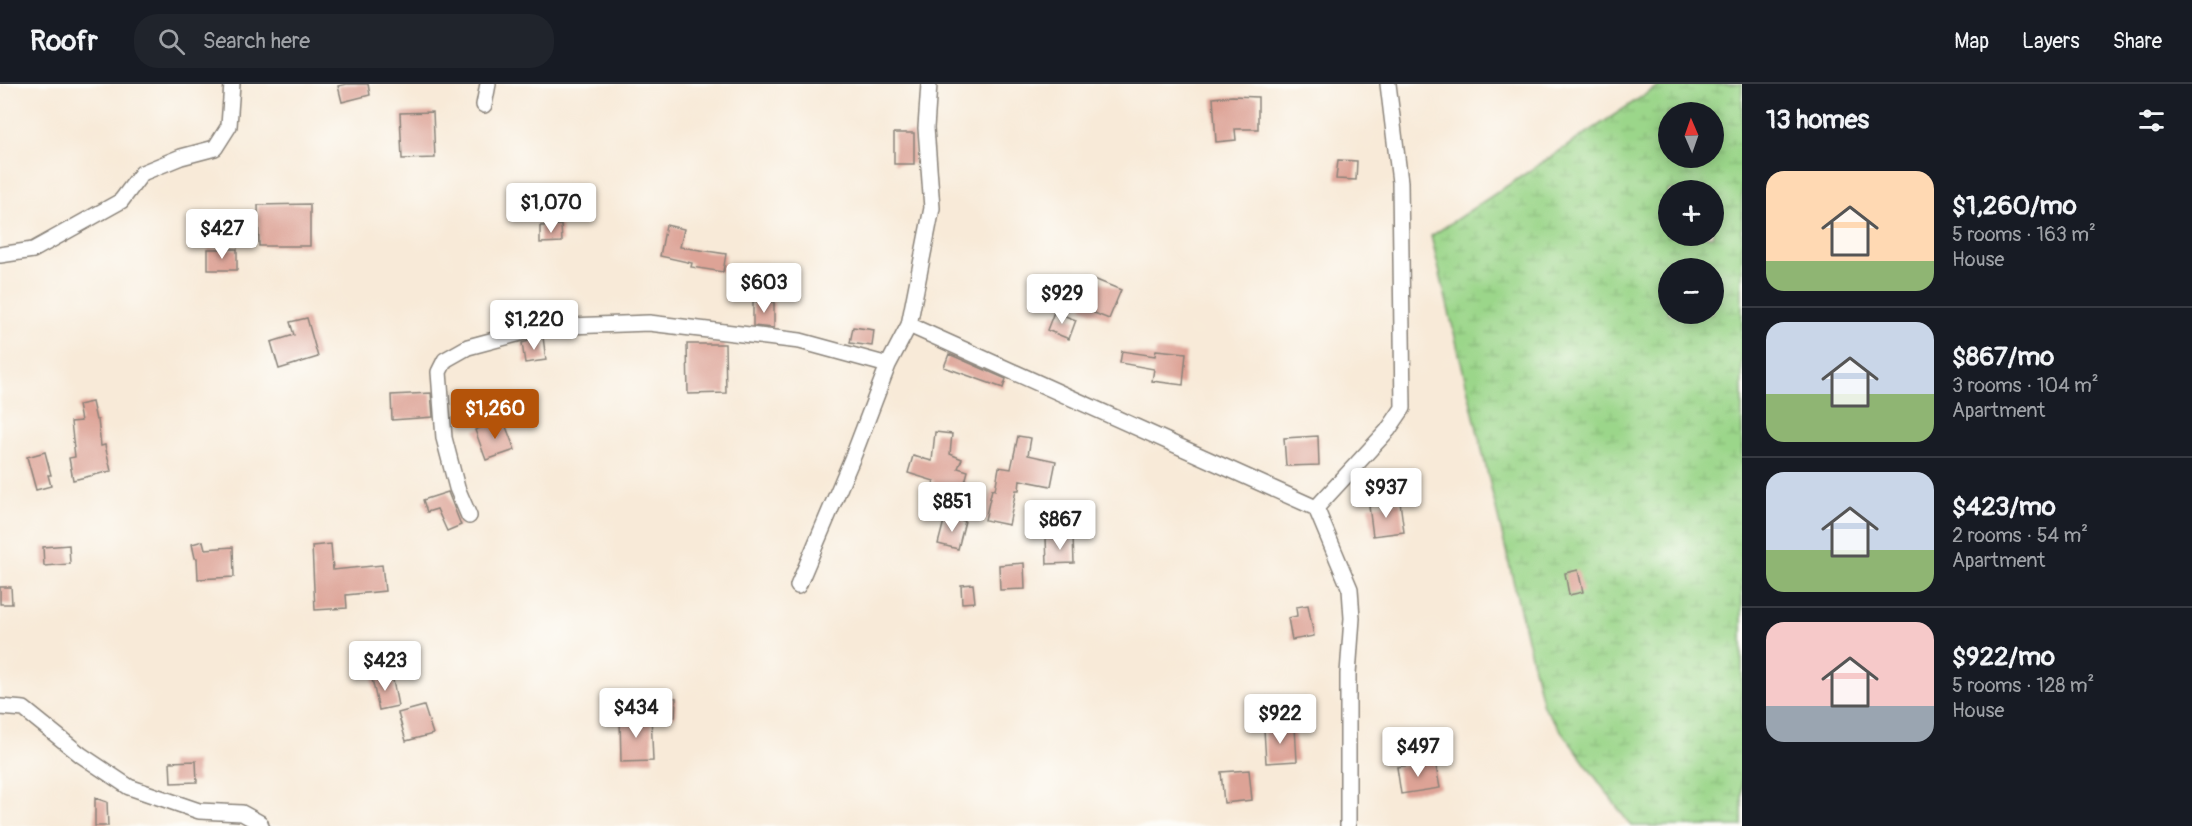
<!DOCTYPE html>
<html lang="en">
<head>
<meta charset="utf-8">
<style>
  :root { --surface:#171b24; --page:#20242c; --text:#f1f3f6; --muted:#9ea1a6; --line:#363941; --accent:#b45309 }
  body { margin:0; font-family:Pangolin,sans-serif; background:var(--page); color:var(--text); height:100vh; display:flex; flex-direction:column; font-size:22px; white-space:nowrap }
  * { box-sizing:border-box; margin:0 }
  p { font-size:20px; color:var(--muted) }
  .icon { flex:none; width:33px; height:33px; fill:none; stroke:currentColor; stroke-width:2; stroke-linecap:round; stroke-linejoin:round }
  .map { position:relative; flex:1; overflow:hidden }
  .drawer { display:flex; flex-direction:column; background:var(--surface); width:450px }
  .drawer>* { flex:none }
  .needle { width:39px; rotate:358deg }
  .fabs { position:absolute; left:1658px; top:18px; display:grid; gap:12px }
  .fabs a { display:grid; place-items:center; width:66px; height:66px; border-radius:50%; background:var(--surface); box-shadow:0 3px 15px #0003; font-size:30px }
  .price { position:absolute; translate:-50% -51px; padding:0 14px; border-radius:6px; background:#fff; color:#222; font-size:20px; line-height:39px; filter:drop-shadow(0 2px 3px #0008) }
  .price::after { content:''; position:absolute; left:50%; top:36px; width:18px; height:14px; margin-left:-9px; background:inherit; clip-path:polygon(0 0,100% 0,50% 100%) }
  .price.selected { background:var(--accent); color:#fff }
  ul { padding:0; list-style:none }
  li { display:flex; align-items:center; gap:18px; height:150px; padding:0 24px }
  li+li { border-top:2px solid var(--line) }
  li span { display:grid; place-items:center; flex:none; width:168px; height:120px; border-radius:18px; color:#555 }
  li>.icon { margin-inline-start:auto }
  span .icon { width:72px; height:72px; fill:#fffc; stroke-width:1 }
  li b { font-size:26px }
  h2 { display:flex; justify-content:space-between; align-items:center; height:72px; padding:0 24px; font-size:26px }
  header { display:flex; align-items:center; gap:36px; box-sizing:border-box; height:84px; padding:0 30px; background:var(--surface); border-bottom:2px solid var(--line) }
  header strong { font-size:28px }
  nav { display:flex; gap:33px; margin-inline-start:auto; font-size:21px }
  .search { width:420px; height:54px; background:var(--page); display:flex; align-items:center; gap:15px; box-sizing:border-box; padding:0 21px; border-radius:24px; color:var(--muted); font-size:22px }
  main { display:flex; flex:1; min-height:0 }
  .map>svg:first-child { display:block }
  .wetland { fill:url(#wetland-marsh); stroke:#5c7953; stroke-width:1.5; fill-rule:evenodd }
  .building { fill:#dda396 }
  .lines { fill:none; stroke-linecap:round; stroke-linejoin:round }
  .minor-casing { stroke:#8a837a; stroke-width:18 }
  .minor { stroke:#fff; stroke-width:15 }
</style>
</head>
<body>
<header>
<strong>Roofr</strong>
<div class="search"><svg class="icon" aria-label="search" viewBox="0 0 24 24"><circle cx="10" cy="10" r="6"/><path d="M15 15l6 6"/></svg>Search here</div>
<nav><a>Map</a><a>Layers</a><a>Share</a></nav>
</header>
<main>
<div class="map">
<svg width="1742" height="742" viewBox="0 0 1742 742">
  <defs>
    <pattern id="wetland-marsh" width="20" height="14" patternUnits="userSpaceOnUse" patternTransform="scale(1.5)"><rect width="20" height="14" fill="#9bd68a"/><path d="M1 5h8M5 5V1M11 12h8M15 12V8" fill="none" stroke="#85b776"/></pattern>
  </defs>
  <rect width="100%" height="100%" fill="#fdfcf7"/>
  <filter id="ink" filterUnits="userSpaceOnUse"><feTurbulence type="fractalNoise" baseFrequency=".0167" numOctaves="2"/><feDisplacementMap in="SourceGraphic" scale="12" xChannelSelector="R" yChannelSelector="G"/><feConvolveMatrix kernelMatrix="1 2 1 2 8 2 1 2 1" color-interpolation-filters="sRGB"/></filter>
  <filter id="wash" filterUnits="userSpaceOnUse"><feTurbulence type="fractalNoise" baseFrequency=".008" numOctaves="4" result="noise"/><feDisplacementMap in="SourceGraphic" scale="24" xChannelSelector="R" yChannelSelector="G"/><feGaussianBlur stdDeviation="1.35" result="paint"/><feColorMatrix in="noise" values="0 0 0 0 0 0 0 0 0 0 0 0 0 0 0 0 0 1.4 0 .05"/><feComposite in="paint" operator="in"/></filter>
  <g filter="url(#wash)">
    <rect width="100%" height="100%" fill="#f8ead8"/>
    <!-- wetland -->
    <path class="wetland" d="M1661 0H1742V742H1631L1543 622 1431 152ZM1668 28H1713V74H1668ZM1668 106H1713V152H1668ZM1668 184H1713V230H1668Z"/>
    <g id="blocks">
      <!-- building -->
      <path class="building" d="M347 0H368L370 11 342 18 338 2Z
        M1232 12 1258 13V45H1235L1236 56 1216 58 1213 14Z
        M433 28 435 74 402 75 400 29Z
        M894 49H914V80H894Z
        M1338 76 1357 77 1356 96 1336 95Z
        M310 120V162H259L258 121Z
        M561 141 562 158 540 159V142Z
        M666 141 684 145 680 163 726 170 723 188 691 183 692 179 660 172Z
        M208 165H237V186H208Z
        M1094 195 1121 206 1109 235 1082 224Z
        M753 217 774 218V244L753 242Z
        M1054 228 1076 236 1069 255 1047 246Z
        M307 234 318 273 279 285 271 258 294 251 290 238Z
        M853 243 874 246 872 262 850 259Z
        M543 253 546 276 525 279 522 259Z
        M687 260H725L726 309 688 310Z
        M1156 266 1186 269 1183 301 1152 297 1154 285 1120 279 1122 267 1155 272Z
        M949 270 1006 295 1003 304 944 283Z
        M431 309 433 333 392 336 391 311Z
        M92 318 96 336H98L101 362 105 361 111 387 73 396 69 374 75 373 71 338 81 337 78 321Z
        M503 335 515 366 486 376 475 346Z
        M935 348 952 350 950 370 962 375 958 384 968 387 962 409 933 401 934 397 908 389 913 372 932 377Z
        M1018 352 1031 354 1028 371 1056 377 1051 402 1020 396 1019 406H1016L1009 441 985 436 992 405 995 406 999 383 1011 385Z
        M1318 352 1319 381 1286 382 1284 354Z
        M45 368 51 391H48L51 402 36 406 27 373Z
        M448 408 461 441 447 447 437 425 427 428 423 416Z
        M1400 418 1404 448 1373 452 1369 422Z
        M945 433 965 437 958 465 938 460Z
        M1073 453 1074 479 1047 480 1046 454Z
        M203 457 205 465 233 463 234 493 198 495 197 474H195L192 460Z
        M331 460 333 486 382 481 385 507 346 511 347 524 315 526 312 462Z
        M69 461 70 480 44 482 43 463Z
        M1024 479 1025 505 1000 506 999 481Z
        M1578 486 1583 508 1569 511 1565 489Z
        M973 500 975 518 962 519 961 501Z
        M0 503H11L12 520H0Z
        M1308 521 1314 552 1292 556 1288 534 1297 532 1296 523Z
        M392 591 398 622 379 626 372 595Z
        M653 613 676 614 675 633 651 632Z
        M424 622 433 650 406 657 398 629Z
        M651 631 653 677 621 678 620 633Z
        M1295 643 1297 677 1266 679 1264 645Z
        M196 677 197 698 171 699 170 678Z
        M1435 677 1440 704 1401 710 1397 683Z
        M1249 686 1252 716 1224 719 1221 688Z
        M95 714 107 718 108 742H95Z"/>
    </g>
  </g>
  <g filter="url(#ink)">
    <use href="#blocks" fill-opacity="0" stroke="#8a837a" stroke-width="1.5"/>
    <g class="lines">
      <defs>
        <path id="minor" d="M484 21 488 0
          M0 171 33 166 121 117 142 89 181 73 215 64 229 42 232 0
          M909 241 932 124 926 44 929 0
          M469 432 457 404 444 354 439 288 445 276 468 263 543 243 649 239 800 257 888 281
          M798 502 854 370 888 281 909 241 1316 424
          M0 623 24 625 81 671 129 703 199 727 242 729 260 739 261 742
          M1348 742V590L1352 534 1350 505 1316 424 1388 346 1403 324 1400 98 1388 0"/>
      </defs>
      <!-- minor casing -->
      <use href="#minor" class="minor-casing"/>
      <!-- minor -->
      <use href="#minor" class="minor"/>
    </g>
  </g>
</svg>
<div class="fabs">
<a><svg class="needle" viewBox="-14 -14 28 28"><path d="M0-13l5 13h-10z" fill="#e53935"/><path d="M0 13l5-13h-10z" fill="#9ea1a6"/></svg></a>
<a>+</a>
<a>−</a>
</div>
<b class="price" style="left:551px;top:150px">$1,070</b>
<b class="price" style="left:222px;top:176px">$427</b>
<b class="price" style="left:764px;top:230px">$603</b>
<b class="price" style="left:1062px;top:241px">$929</b>
<b class="price" style="left:534px;top:267px">$1,220</b>
<b class="price selected" style="left:495px;top:356px">$1,260</b>
<b class="price" style="left:1386px;top:435px">$937</b>
<b class="price" style="left:952px;top:449px">$851</b>
<b class="price" style="left:1060px;top:467px">$867</b>
<b class="price" style="left:385px;top:608px">$423</b>
<b class="price" style="left:636px;top:655px">$434</b>
<b class="price" style="left:1280px;top:661px">$922</b>
<b class="price" style="left:1418px;top:694px">$497</b>
</div>
<section class="drawer">
<h2>13 homes<svg class="icon" aria-label="filters" viewBox="0 0 24 24"><path d="M4 7h16M4 17h16"/><circle cx="9" cy="7" r="2"/><circle cx="15" cy="17" r="2"/></svg></h2>
<ul>
<li><span style="background:linear-gradient(#ffd9b3 75%,#8fb573 0)"><svg class="icon" aria-label="home" viewBox="0 0 24 24"><path d="M3 11l9-7 9 7M6 9v11h12V9"/></svg></span><div><b>$1,260/mo</b><p>5 rooms · 163 m²</p><p>House</p></div></li>
<li><span style="background:linear-gradient(#c9d6e8 60%,#8fb573 0)"><svg class="icon" aria-label="home" viewBox="0 0 24 24"><path d="M3 11l9-7 9 7M6 9v11h12V9"/></svg></span><div><b>$867/mo</b><p>3 rooms · 104 m²</p><p>Apartment</p></div></li>
<li><span style="background:linear-gradient(#c9d6e8 65%,#8fb573 0)"><svg class="icon" aria-label="home" viewBox="0 0 24 24"><path d="M3 11l9-7 9 7M6 9v11h12V9"/></svg></span><div><b>$423/mo</b><p>2 rooms · 54 m²</p><p>Apartment</p></div></li>
<li><span style="background:linear-gradient(#f6c9c9 70%,#9aa5b1 0)"><svg class="icon" aria-label="home" viewBox="0 0 24 24"><path d="M3 11l9-7 9 7M6 9v11h12V9"/></svg></span><div><b>$922/mo</b><p>5 rooms · 128 m²</p><p>House</p></div></li>
</ul>
</section>
</main>
</body>
</html>
